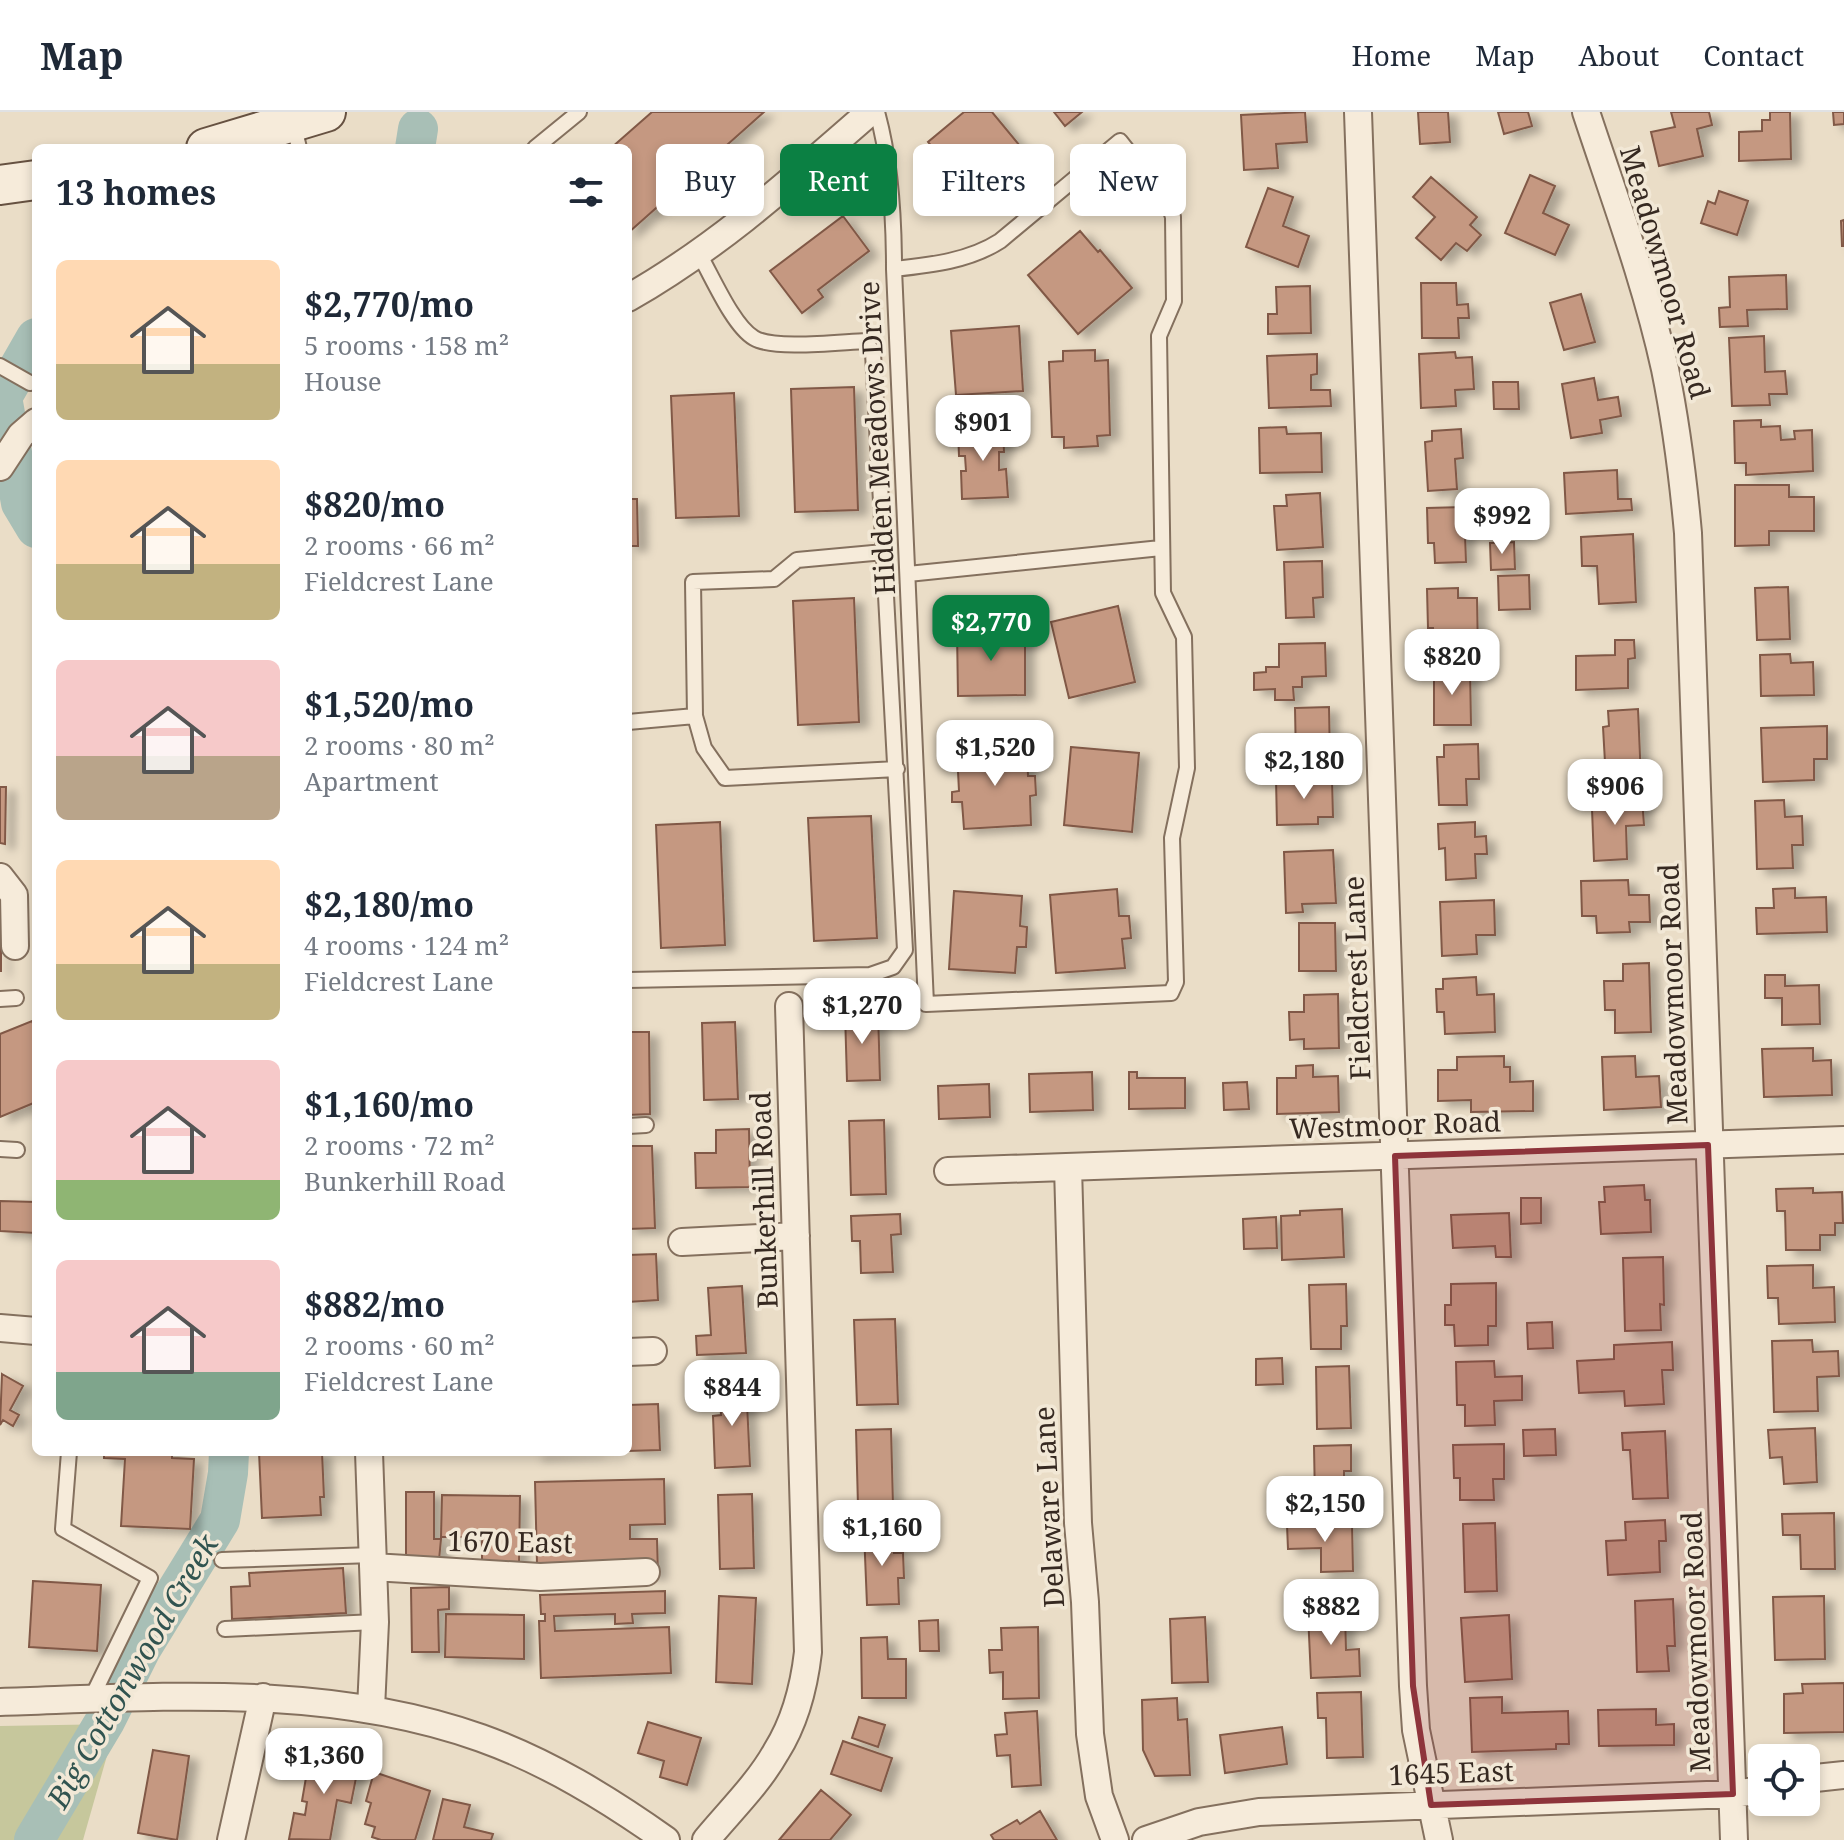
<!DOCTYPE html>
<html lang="en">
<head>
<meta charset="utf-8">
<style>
  :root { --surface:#fff; --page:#f6f6f7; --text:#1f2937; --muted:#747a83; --line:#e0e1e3; --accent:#0b8043 }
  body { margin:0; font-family:"Noto Serif",serif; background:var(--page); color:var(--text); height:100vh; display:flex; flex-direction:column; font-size:30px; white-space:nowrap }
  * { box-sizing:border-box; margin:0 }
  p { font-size:26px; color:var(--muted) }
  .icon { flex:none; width:44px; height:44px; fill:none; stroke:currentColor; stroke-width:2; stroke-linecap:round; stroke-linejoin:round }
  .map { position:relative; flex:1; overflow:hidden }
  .side { position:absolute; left:32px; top:32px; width:600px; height:1312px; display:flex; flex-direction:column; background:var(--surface); border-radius:12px; box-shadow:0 4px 12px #0003 }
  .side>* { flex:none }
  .hud { position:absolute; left:656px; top:32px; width:760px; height:72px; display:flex; gap:16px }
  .controls { position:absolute; left:1748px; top:1632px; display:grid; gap:16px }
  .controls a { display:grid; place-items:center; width:72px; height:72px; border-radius:12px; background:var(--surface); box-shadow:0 4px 12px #0003; font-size:40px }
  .price { position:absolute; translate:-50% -68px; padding:0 18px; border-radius:16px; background:#fff; color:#222; font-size:26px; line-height:52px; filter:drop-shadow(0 2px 4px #0008) }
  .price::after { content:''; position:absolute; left:50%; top:48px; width:24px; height:18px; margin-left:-12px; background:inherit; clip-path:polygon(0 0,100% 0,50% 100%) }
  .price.on { background:var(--accent); color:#fff }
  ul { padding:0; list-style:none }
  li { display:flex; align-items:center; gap:24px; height:200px; padding:0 24px }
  li span { display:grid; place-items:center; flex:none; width:224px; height:160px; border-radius:12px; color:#555 }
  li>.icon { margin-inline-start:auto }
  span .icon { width:96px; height:96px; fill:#fffc; stroke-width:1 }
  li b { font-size:34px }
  h2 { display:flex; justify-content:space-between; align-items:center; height:96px; padding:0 24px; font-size:34px }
  .tag { padding:0 28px; border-radius:12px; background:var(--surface); box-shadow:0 4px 12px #0003; font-size:28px; line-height:72px }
  .tag.on { background:var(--accent); color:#fff }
  header { display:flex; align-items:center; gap:48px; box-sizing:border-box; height:112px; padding:0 40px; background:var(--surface); border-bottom:2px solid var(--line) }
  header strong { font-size:38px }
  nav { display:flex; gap:44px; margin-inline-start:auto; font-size:28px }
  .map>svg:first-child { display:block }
  .green { fill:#c6c79c }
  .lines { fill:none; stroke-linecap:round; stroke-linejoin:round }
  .river { stroke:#a8bfb6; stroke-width:40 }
  .building { fill:#c59881; stroke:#815946; stroke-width:2; filter:url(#shadow) }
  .service-casing { stroke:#84705e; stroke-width:18 }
  .minor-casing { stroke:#84705e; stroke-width:30 }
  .secondary-casing { stroke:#665141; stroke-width:42 }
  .service { stroke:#f6ebda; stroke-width:14 }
  .minor { stroke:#f6ebda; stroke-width:26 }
  .secondary { stroke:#f6ebda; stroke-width:38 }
  .marked { fill:#8e343b; fill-opacity:0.2; stroke:#8e343b; stroke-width:6; stroke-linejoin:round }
  .labels { text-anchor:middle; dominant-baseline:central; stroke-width:7; stroke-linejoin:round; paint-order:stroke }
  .street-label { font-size:28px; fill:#362921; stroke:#f2e8d6 }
  .water-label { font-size:30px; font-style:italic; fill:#315450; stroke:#f2e8d6 }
</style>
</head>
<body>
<header>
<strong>Map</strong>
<nav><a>Home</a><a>Map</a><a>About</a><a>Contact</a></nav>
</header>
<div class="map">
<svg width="1844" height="1728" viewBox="0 0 1844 1728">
  <defs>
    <filter id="shadow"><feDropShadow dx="9" dy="5" stdDeviation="4" flood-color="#0004"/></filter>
  </defs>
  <rect width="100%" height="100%" fill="#eaddc7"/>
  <!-- green -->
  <path class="green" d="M116 1612 83 1728H0V1614Z"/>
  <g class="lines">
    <!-- river -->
    <path class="river" d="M415 36 418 17
      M36 226 2 285 21 391 36 416
      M34 1728 105 1609 141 1537 220 1408 228 1361 229 1340"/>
  </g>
  <!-- building -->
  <path class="building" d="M652 0H764L628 121V36H611Z
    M964 0H992L1030 46 979 89 961 68 955 74 940 57 946 52 928 30Z
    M1054 0H1082L1065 14Z
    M1305 0 1307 30 1276 32 1278 56 1244 58 1241 3Z
    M1418 0H1448L1450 30 1420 32Z
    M1498 0H1528L1532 14 1504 22Z
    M1671 0H1709L1712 13 1697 17 1703 44 1659 54 1651 20 1675 15Z
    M1770 0H1790L1791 47 1739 49V20L1762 19V8H1770Z
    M1833 0H1844V12L1834 13Z
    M1530 63 1555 74 1543 101 1569 113 1555 143 1505 121Z
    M1431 65 1477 105 1470 113 1481 123 1467 139 1456 131 1441 148 1416 126 1435 105 1413 85Z
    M1268 76 1293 85 1283 114 1309 124 1298 155 1246 135Z
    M1719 79 1748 89 1737 123 1701 111 1708 89 1715 92Z
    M843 104 869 139 818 178 823 185 802 201 770 159Z
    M1844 108V134H1842L1841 109Z
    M1080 119 1098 140 1100 138 1132 176 1078 222 1028 163Z
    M1786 163 1787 197 1747 198 1748 214 1720 215 1719 196 1730 195 1729 165Z
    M1421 171H1456L1457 193 1468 192 1469 206H1458L1459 226H1422Z
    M1310 174 1311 221 1268 222V202H1277L1276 175Z
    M1581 182 1595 230 1564 238 1550 191Z
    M1019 214 1023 279 956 283 951 219Z
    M1764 224 1765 260 1785 259 1787 282H1769L1770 293 1732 294 1729 226Z
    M1095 238V249L1108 248 1110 323 1097 324 1098 334 1064 336V325H1052L1049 250 1063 249V239Z
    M1455 240 1456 246 1472 245 1474 277 1455 278 1456 294 1421 296 1419 242Z
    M1317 242V262L1311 263V278H1330L1331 294 1269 296 1267 244Z
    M1594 266 1598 288 1618 285 1621 304 1600 308 1602 321 1571 326 1562 272Z
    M1493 270H1518L1519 297H1494Z
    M854 275 858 398 795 400 791 277Z
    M734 281 739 404 676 406 671 284Z
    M1761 308V315L1780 314 1781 328 1795 327 1794 319 1812 318 1813 359 1746 363V351H1735L1734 309Z
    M1003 315 1004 340H999V358L1006 357 1008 385 962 387 961 359H966L965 344H959L958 317Z
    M1286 315 1287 322 1321 321 1322 360 1260 361 1259 316Z
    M1461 317 1463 346 1455 347 1457 377 1428 379 1425 330 1432 329V319Z
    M1617 358 1618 387H1631L1632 398 1566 402 1564 361Z
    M1735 373H1789V385H1814V419H1769V433L1735 434Z
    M1320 381 1323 435 1277 438 1274 394H1287L1286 383Z
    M628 387H637L638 434H628Z
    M1464 395 1466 450 1435 451 1434 431H1428L1427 396Z
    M1633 422 1636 490 1599 492 1597 454H1582L1581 425Z
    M1514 430 1515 457 1491 458 1490 431Z
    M1322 449 1323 485 1313 486 1314 505 1286 506 1284 450Z
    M1529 463 1530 497 1499 498 1498 464Z
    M1788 475 1790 527 1757 528 1755 476Z
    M1458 476V486H1477L1478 542 1434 543 1433 516H1428L1427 477Z
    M854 486 859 610 798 613 793 489Z
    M1118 494 1135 570 1069 586 1051 510Z
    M1025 518V583L958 584 957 519Z
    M1615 528H1634L1635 546 1628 547V576L1576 578V544L1615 543Z
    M1325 531 1326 564 1302 565V575H1293L1294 588H1275V577L1254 578V561L1266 560V555H1279V532Z
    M1790 542 1791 551 1813 550 1814 583 1761 584 1760 543Z
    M1434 556H1470L1471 613H1434Z
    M1329 595 1330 648 1296 649 1295 596Z
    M1638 597 1641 667 1606 668 1603 615 1609 614 1608 599Z
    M1827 614V647H1814V668L1763 670 1761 616Z
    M1478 632 1479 667H1466L1467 693H1439L1437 645H1444V633Z
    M1027 635 1028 664H1035L1036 683 1030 684 1031 713 964 717 962 690H952V680L959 679 957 640Z
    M1071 635 1139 641 1132 720 1064 713Z
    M1276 667H1332L1333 705H1318V712L1277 713Z
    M0 675H6L5 732 0 731Z
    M1642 686 1644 713 1626 714 1627 747 1594 749 1592 697 1602 696V688Z
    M1784 688 1785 705 1802 704 1803 733H1792L1793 756 1757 757 1755 689Z
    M871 704 877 826 814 829 808 706Z
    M720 710 725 833 661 836 656 713Z
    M1475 710V725L1486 724 1487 742H1475L1476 766 1446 768 1445 736 1439 737 1438 712Z
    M1333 738 1336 791 1302 792 1303 800 1286 801 1284 740Z
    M1628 768 1629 783H1649L1650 810H1629L1630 820 1597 821 1596 804H1582L1581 769Z
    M1795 776V786L1826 785 1827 820 1757 822 1756 796H1774L1773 777Z
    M1117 777 1119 804H1129L1131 826 1122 827 1125 856 1056 861 1050 783Z
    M954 779 1022 784 1020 814 1027 815 1026 835H1017L1015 861 949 857Z
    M1494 788 1495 823H1476L1477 842 1442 844 1440 790Z
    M0 801H1V859H0Z
    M1299 811H1335L1336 859H1299Z
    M1649 851 1651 920 1615 921V898H1605L1604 869H1623V852Z
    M1765 863H1785V874L1819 873 1820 912 1782 913V886H1765Z
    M1476 865 1477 883 1494 882 1495 920 1445 922 1444 900H1437L1436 877H1443V867Z
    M1338 882 1339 936 1304 937V927L1290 928 1289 900H1304V883Z
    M878 899 880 968 847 969 845 900Z
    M32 909 36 920V990L0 1005V922Z
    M735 910 738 987 704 988 702 911Z
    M628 920H649L650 1002 628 1003Z
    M1813 936V949L1831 948 1832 983 1764 985 1762 937Z
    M1504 944V955H1510V970L1533 969V999L1471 1000V988L1438 989V958H1457V945Z
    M1635 944 1636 965 1659 964 1661 995 1604 998 1602 945Z
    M1313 953V965L1338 964 1339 1000 1277 1002V966H1296V954Z
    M1092 960 1093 998 1030 1000 1029 962Z
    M1129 960H1137V966H1185V996L1129 997Z
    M1247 970 1249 997 1224 998 1223 971Z
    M989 972 990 1005 939 1007 938 974Z
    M884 1008 886 1082 851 1083 849 1009Z
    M749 1017 750 1075 696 1076 695 1041H716V1018Z
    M628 1034H652L655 1116 628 1117Z
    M1644 1073 1645 1088H1650L1651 1120 1601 1122 1599 1090H1605L1604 1075Z
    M1813 1076V1081L1842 1080 1843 1111H1835V1123H1820V1138H1786L1785 1099H1777L1776 1077Z
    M1521 1086H1541V1111L1521 1112Z
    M0 1089 36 1090V1121L0 1119Z
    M1342 1097 1344 1145 1282 1148 1281 1104 1300 1103V1099Z
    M1509 1101 1511 1145H1496L1495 1134 1453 1136 1451 1103Z
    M900 1102 901 1122 891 1123 893 1160 861 1161 860 1129H852L851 1104Z
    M1276 1105 1277 1136 1244 1137 1243 1107Z
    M656 1142 658 1188 628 1190V1143Z
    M1663 1145 1664 1193 1660 1192 1661 1218 1625 1219 1623 1146Z
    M1813 1153V1176L1834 1175 1835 1210 1779 1212 1778 1186H1768L1767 1154Z
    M1496 1171V1214H1488V1233L1455 1234 1454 1213H1445V1193H1451V1172Z
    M1346 1172 1347 1214H1341V1237H1311L1309 1173Z
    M742 1174 746 1241 697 1243 696 1224 711 1223 708 1176Z
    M895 1207 898 1292 857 1293 854 1208Z
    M1552 1210 1553 1236 1528 1237 1527 1211Z
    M1812 1228 1813 1240 1838 1239 1839 1264 1817 1265 1818 1299 1774 1300 1772 1229Z
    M1672 1230 1673 1258H1662L1664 1292 1625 1294 1624 1279 1579 1281 1577 1249 1614 1247V1233Z
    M1282 1246 1283 1272 1256 1273V1247Z
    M1494 1249 1495 1265 1522 1264V1288L1494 1289 1495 1313 1465 1314V1293H1457L1456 1250Z
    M1349 1254 1351 1316 1317 1317 1316 1255Z
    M2 1262 23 1274 10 1298 19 1303 13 1314 3 1308 0 1313Z
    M746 1270 750 1354 715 1356 713 1304 721 1303 719 1272Z
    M658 1292 660 1338 628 1339V1293Z
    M1815 1316 1817 1370 1784 1372 1782 1345 1770 1346 1768 1318Z
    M891 1317 893 1393 858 1394 856 1318Z
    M1555 1317 1556 1343 1524 1344 1523 1318Z
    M1665 1319 1668 1386 1633 1387 1630 1338H1623L1622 1321Z
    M1504 1332V1367H1493L1494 1388H1460V1366H1454L1453 1333Z
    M1351 1333V1359H1344V1389H1315L1314 1334Z
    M104 1340H172V1346L194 1347 190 1417 121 1414 125 1347 104 1346Z
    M259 1340H322L324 1385H320L321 1403 262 1406Z
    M534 1340H597L534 1343Z
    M664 1367 665 1412 630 1413V1427H657L658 1463 537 1452 535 1370Z
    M406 1380H434V1427H441L439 1448H406Z
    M752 1382 754 1456 720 1457 718 1383Z
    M442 1383 520 1384 519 1453 482 1452V1425H441Z
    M1834 1401 1835 1457H1801L1800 1423H1783L1782 1402Z
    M1665 1408 1666 1429H1659L1660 1460 1608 1463 1606 1429 1626 1428 1625 1410Z
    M1495 1411 1497 1479 1465 1480 1463 1412Z
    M1352 1412 1353 1459 1321 1460V1436L1288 1437 1287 1413Z
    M893 1418 894 1441H903L904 1466H898L899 1492 867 1493 864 1419Z
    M343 1456 346 1501 232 1507 231 1475 250 1474 249 1461Z
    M33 1469 101 1473 97 1539 29 1535Z
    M449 1475V1497L438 1498 439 1540H412L411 1476Z
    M665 1479V1501L632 1502 633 1511 615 1512V1502L554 1504 555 1519 669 1515 671 1561 541 1566 539 1509H545V1502H541L540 1483Z
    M719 1484 756 1486 752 1572 716 1570Z
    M1824 1484 1825 1547 1775 1548 1773 1485Z
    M1673 1487 1675 1534H1667L1669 1559 1637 1560 1635 1489Z
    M1345 1500 1346 1538 1359 1537 1360 1564 1311 1566 1308 1502Z
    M446 1502 524 1503V1547L445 1545Z
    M1509 1503 1512 1567 1465 1570 1461 1506Z
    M1205 1505 1208 1570 1172 1571 1170 1507Z
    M938 1508 939 1539H920L919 1509Z
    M1038 1515 1039 1586 1003 1587V1560L990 1561 989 1538H1002L1001 1516Z
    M887 1525 888 1547H906V1586H862L861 1526Z
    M1844 1571V1620L1784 1621V1582L1803 1581 1802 1572Z
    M1361 1580 1363 1645 1327 1646 1326 1606H1318L1317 1581Z
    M1502 1585V1601L1568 1599 1569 1632H1556V1637L1472 1640 1470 1586Z
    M1177 1586 1178 1608 1187 1607 1190 1663 1155 1664 1143 1638 1142 1588Z
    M1656 1597V1613L1674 1612V1633L1599 1634 1598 1598Z
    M1037 1599 1041 1673 1012 1675 1010 1643 997 1644 995 1623 1007 1622 1005 1601Z
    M859 1605 885 1613 878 1635 852 1626Z
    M648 1610 701 1626 687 1673 660 1665 664 1649 638 1641Z
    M1282 1615 1287 1652 1225 1661 1220 1623Z
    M843 1629 892 1646 881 1679 831 1662Z
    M153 1638 189 1644 177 1728 138 1721Z
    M310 1642 359 1651 351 1691 337 1688 330 1728 289 1727 294 1701 305 1703 307 1690 302 1689Z
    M374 1660 430 1679 415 1728H381L372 1725 375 1715 365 1712 371 1691 366 1689Z
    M821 1678 851 1703 830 1728H779Z
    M443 1687 470 1693 464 1715 493 1722 491 1728H433Z
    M1040 1699 1057 1728H994L991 1723 1017 1708 1020 1712Z"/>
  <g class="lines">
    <defs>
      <path id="service" d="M877 0C891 50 894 105 894 157L926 892 1171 881 1176 870 1172 726 1187 656 1184 525 1163 481 1159 224 1174 189 1173 105 1168 90 1120 29 1000 129C969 149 931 153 894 157
        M293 10 299 36
        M535 36 579 0
        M0 254 30 271
        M908 462 1161 436
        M695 604 704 636 725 666 897 657
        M628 610 695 604 693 470 774 467 797 448 884 440
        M628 868 870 863 893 855 905 838 873 241 866 229C840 230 774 238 754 226 733 214 712 164 699 142
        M0 887 16 886
        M628 1014 646 1013
        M0 1037 17 1038
        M69 1340 63 1417 150 1466 91 1587
        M222 1448 373 1443
        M225 1517 375 1510"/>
      <path id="minor" d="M1358 0 1413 1574 1416 1618 1439 1728
        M1586 0C1614 85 1646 170 1665 257 1676 311 1683 366 1688 421L1734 1728
        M628 186C718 135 793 67 870 0
        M0 355 21 323 36 310
        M0 765 14 783 15 834
        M1068 1055 1078 1411 1085 1490 1090 1622 1099 1684 1115 1728
        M948 1059 1844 1028
        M682 1130 796 1124
        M0 1216 36 1219
        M628 1240 653 1239
        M369 1340 375 1510 371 1597
        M373 1455 540 1465 646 1460
        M0 1590C161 1585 326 1571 481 1626 548 1650 608 1687 666 1728
        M1806 1667 1844 1663
        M231 1728 263 1585
        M706 1728C729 1700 758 1672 776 1640 795 1610 804 1575 808 1540L789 894
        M1146 1728 1199 1710 1259 1700 1733 1682 1762 1678"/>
      <path id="secondary" d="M206 36 326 0
        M0 73 36 68"/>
    </defs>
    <!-- service casing -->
    <use href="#service" class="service-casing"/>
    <!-- minor casing -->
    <use href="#minor" class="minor-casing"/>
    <!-- secondary casing -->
    <use href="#secondary" class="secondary-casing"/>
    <!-- service -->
    <use href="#service" class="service"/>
    <!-- minor -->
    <use href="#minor" class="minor"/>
    <!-- secondary -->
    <use href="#secondary" class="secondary"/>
  </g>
  <!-- marked area -->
  <path class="marked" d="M1708 1033 1733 1682 1431 1693 1413 1574 1395 1044Z"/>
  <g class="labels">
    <!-- street labels -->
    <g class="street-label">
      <text transform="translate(1666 160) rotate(74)">Meadowmoor Road</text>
      <text transform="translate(876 326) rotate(-93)">Hidden Meadows Drive</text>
      <text transform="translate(1356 866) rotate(-92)">Fieldcrest Lane</text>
      <text transform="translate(1672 882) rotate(-92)">Meadowmoor Road</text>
      <text transform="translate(1395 1012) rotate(-2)">Westmoor Road</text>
      <text transform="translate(763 1088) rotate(-92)">Bunkerhill Road</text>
      <text transform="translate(1048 1395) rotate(-93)">Delaware Lane</text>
      <text transform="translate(510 1429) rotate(1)">1670 East</text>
      <text transform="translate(1695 1530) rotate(-92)">Meadowmoor Road</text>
      <text transform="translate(1451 1660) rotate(-2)">1645 East</text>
    </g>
    <!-- water labels -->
    <g class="water-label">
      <text transform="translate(132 1559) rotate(-60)">Big Cottonwood Creek</text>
    </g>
  </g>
</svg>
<div class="controls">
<a><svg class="icon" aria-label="locate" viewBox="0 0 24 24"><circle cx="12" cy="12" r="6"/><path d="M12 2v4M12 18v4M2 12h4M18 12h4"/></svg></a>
</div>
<b class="price" style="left:983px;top:351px">$901</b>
<b class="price" style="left:1502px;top:444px">$992</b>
<b class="price on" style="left:991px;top:551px">$2,770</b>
<b class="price" style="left:1452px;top:585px">$820</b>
<b class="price" style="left:995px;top:676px">$1,520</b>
<b class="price" style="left:1304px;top:689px">$2,180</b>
<b class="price" style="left:1615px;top:715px">$906</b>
<b class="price" style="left:862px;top:934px">$1,270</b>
<b class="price" style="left:732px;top:1316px">$844</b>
<b class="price" style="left:1325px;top:1432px">$2,150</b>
<b class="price" style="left:882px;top:1456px">$1,160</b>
<b class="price" style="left:1331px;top:1535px">$882</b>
<b class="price" style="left:324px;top:1684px">$1,360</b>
<div class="hud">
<a class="tag">Buy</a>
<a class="tag on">Rent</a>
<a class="tag">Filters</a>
<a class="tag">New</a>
</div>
<section class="side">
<h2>13 homes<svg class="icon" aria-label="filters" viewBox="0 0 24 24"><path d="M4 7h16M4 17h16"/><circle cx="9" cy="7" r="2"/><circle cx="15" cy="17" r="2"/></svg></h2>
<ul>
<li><span style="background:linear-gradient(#ffd9b3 65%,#c2b280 0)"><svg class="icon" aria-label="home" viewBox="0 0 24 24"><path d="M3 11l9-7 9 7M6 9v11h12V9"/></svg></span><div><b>$2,770/mo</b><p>5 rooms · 158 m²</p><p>House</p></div></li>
<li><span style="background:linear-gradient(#ffd9b3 65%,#c2b280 0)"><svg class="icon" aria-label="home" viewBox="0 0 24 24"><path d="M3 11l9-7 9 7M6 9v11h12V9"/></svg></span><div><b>$820/mo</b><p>2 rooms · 66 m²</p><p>Fieldcrest Lane</p></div></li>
<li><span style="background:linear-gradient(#f6c9c9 60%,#b9a48a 0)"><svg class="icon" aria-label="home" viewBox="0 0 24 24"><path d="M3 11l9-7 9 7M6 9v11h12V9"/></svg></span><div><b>$1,520/mo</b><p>2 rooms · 80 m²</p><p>Apartment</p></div></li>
<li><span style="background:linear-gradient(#ffd9b3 65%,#c2b280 0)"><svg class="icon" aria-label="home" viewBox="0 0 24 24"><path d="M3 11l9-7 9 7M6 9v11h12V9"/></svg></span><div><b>$2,180/mo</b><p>4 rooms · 124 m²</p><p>Fieldcrest Lane</p></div></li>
<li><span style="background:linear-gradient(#f6c9c9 75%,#8fb573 0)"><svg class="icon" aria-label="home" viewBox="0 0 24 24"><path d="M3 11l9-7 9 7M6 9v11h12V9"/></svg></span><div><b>$1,160/mo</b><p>2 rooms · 72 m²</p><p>Bunkerhill Road</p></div></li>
<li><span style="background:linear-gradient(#f6c9c9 70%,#7fa58c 0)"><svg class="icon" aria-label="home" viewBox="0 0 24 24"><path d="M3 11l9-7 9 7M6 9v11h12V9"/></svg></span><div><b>$882/mo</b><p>2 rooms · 60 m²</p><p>Fieldcrest Lane</p></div></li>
</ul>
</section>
</div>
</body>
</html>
